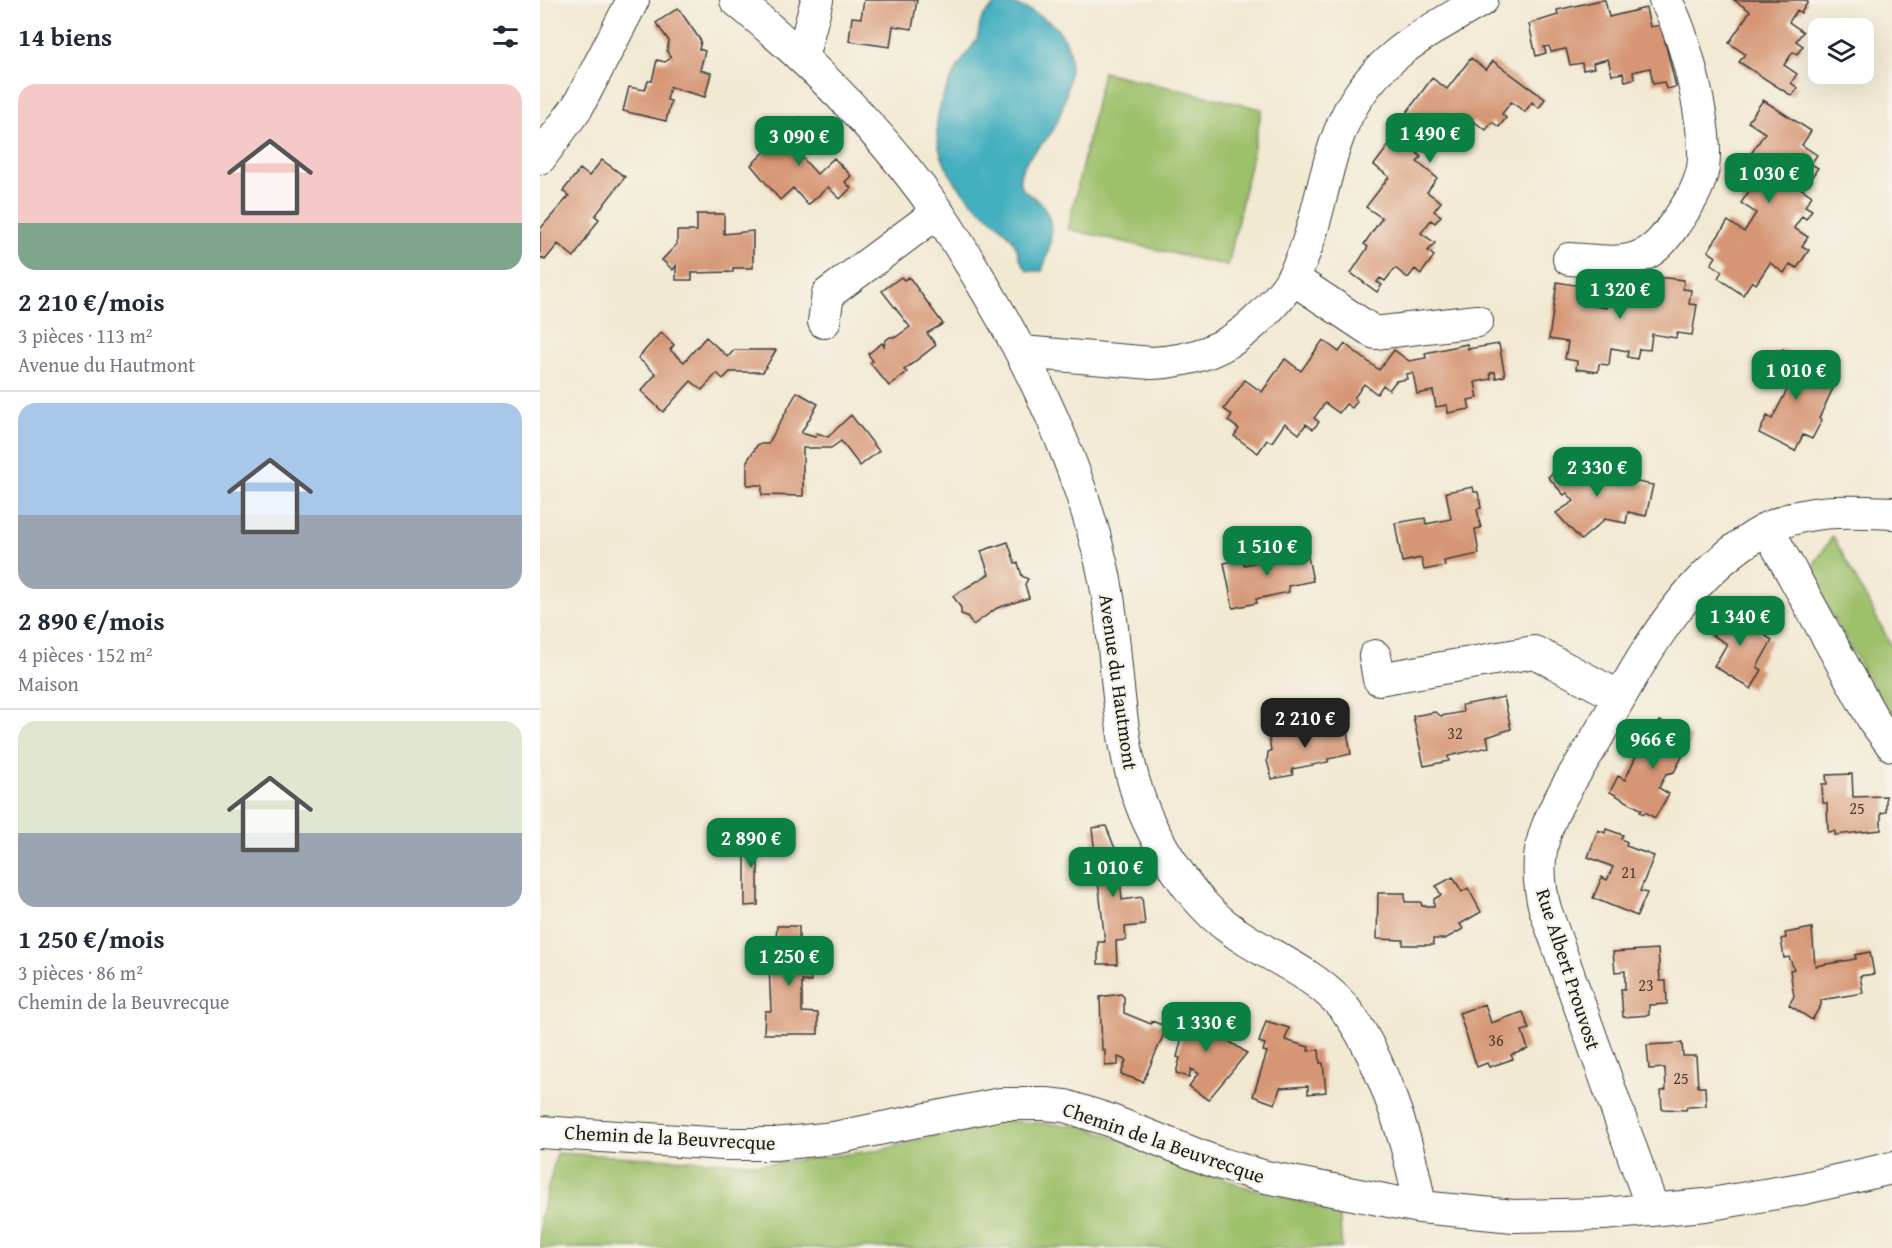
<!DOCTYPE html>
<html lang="fr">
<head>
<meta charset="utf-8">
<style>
  :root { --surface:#fff; --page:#f2f2f3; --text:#1f2937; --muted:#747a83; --line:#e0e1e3; --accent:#0b8043 }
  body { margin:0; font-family:"Gentium Book Plus",serif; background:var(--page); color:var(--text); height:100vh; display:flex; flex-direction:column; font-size:22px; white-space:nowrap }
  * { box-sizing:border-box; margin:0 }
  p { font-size:20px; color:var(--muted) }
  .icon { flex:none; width:33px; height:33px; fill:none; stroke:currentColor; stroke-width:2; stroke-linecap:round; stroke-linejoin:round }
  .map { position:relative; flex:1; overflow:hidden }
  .panel { display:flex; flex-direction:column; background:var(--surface); width:540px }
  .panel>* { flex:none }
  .fabs { position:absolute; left:1268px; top:18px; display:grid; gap:12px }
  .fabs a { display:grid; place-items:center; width:66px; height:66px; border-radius:12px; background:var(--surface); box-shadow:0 6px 24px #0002; font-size:30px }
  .price { position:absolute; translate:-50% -51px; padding:0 14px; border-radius:12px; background:var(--accent); color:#fff; font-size:20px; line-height:39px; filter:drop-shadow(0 2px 3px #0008) }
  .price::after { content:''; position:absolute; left:50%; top:36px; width:18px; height:14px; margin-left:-9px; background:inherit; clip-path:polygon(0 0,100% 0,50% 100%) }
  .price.on { background:#222; color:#fff }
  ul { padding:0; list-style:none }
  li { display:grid; align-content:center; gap:12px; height:318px; padding:0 18px }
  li+li { border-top:2px solid var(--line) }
  li span { display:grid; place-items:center; height:186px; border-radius:18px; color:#555 }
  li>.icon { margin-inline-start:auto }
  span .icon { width:108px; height:108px; fill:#fffc; stroke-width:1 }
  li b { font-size:26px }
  h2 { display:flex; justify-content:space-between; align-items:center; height:72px; padding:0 18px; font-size:26px }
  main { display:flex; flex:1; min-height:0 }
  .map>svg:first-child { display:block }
  .green { fill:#9dc06a; stroke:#5c6e43; stroke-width:1.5 }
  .water { fill:#42afbf; stroke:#2f666e; stroke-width:1.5 }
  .building { fill:#d69675 }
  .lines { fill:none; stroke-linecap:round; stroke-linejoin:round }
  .street-casing { stroke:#3c3b37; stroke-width:34 }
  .street { stroke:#fff; stroke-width:32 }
  .labels { text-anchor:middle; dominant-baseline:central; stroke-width:4.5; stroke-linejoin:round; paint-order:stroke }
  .number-label { font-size:16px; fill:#4a3a32 }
  .street-label { font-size:20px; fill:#1c1c1c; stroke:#f7f3e8 }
</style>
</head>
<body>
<main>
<section class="panel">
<h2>14 biens<svg class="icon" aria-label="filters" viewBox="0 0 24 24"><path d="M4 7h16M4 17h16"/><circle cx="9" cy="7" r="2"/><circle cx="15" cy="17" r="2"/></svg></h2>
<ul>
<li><span style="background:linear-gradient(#f6c9c9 75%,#7fa58c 0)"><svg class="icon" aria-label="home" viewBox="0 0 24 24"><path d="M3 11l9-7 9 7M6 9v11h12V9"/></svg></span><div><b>2 210 €/mois</b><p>3 pièces · 113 m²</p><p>Avenue du Hautmont</p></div></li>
<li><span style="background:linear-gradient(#a9c7e8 60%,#9aa5b1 0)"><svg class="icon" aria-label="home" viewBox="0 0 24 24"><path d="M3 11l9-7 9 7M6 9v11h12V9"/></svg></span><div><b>2 890 €/mois</b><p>4 pièces · 152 m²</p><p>Maison</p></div></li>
<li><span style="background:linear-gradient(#dfe7d0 60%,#9aa5b1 0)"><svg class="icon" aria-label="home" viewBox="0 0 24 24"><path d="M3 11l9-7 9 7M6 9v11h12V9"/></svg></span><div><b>1 250 €/mois</b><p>3 pièces · 86 m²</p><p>Chemin de la Beuvrecque</p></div></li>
</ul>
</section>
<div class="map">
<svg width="1352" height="1248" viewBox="0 0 1352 1248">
  <rect width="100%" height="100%" fill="#f7f3e8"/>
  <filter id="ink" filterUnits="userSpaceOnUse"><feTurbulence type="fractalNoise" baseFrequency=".0167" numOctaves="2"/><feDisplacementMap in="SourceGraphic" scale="12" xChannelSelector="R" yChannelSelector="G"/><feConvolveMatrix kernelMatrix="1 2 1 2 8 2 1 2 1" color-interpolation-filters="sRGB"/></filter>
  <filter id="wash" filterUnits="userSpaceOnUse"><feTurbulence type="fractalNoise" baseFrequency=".008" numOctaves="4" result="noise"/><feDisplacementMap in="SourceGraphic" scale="24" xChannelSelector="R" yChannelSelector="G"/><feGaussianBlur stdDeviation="1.35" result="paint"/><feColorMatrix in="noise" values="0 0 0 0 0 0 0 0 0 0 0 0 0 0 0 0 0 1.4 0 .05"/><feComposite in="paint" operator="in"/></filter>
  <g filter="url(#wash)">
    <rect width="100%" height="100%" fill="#f2e9d3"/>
    <!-- green -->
    <path class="green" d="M563 72 722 109 688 266 528 229Z
      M1293 536 1352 647V720L1268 573Z
      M457 1120 544 1126 703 1186 799 1213 802 1248H0V1219L17 1153 224 1164 341 1150Z"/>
    <!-- water -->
    <path class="water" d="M458 2C484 4 523 22 529 51 533 73 524 107 515 127 506 145 481 157 480 179 479 190 489 194 496 199 519 218 511 247 502 271H488C476 258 480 250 472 239 462 225 444 214 432 202 378 147 392 99 434 44 440 36 438 27 442 18 445 13 453 7 458 2Z"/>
    <g id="blocks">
      <!-- building -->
      <path class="building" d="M324 0H377L372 29 353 26 350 47 309 41 312 17 321 18Z
        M1061 0H1065L1069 17 1106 8 1110 27 1121 25 1136 87 1126 89 1124 82 1113 84 1110 68 1093 72 1094 79 1085 81 1083 73 1072 75 1068 59 1053 63 1054 68 1043 70 1042 63 1030 65 1026 49 1011 52 1009 46 1004 47 1006 53 996 56 989 24 1018 15 1017 10Z
        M1194 0H1264L1268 2 1261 13 1257 10 1249 22 1263 32 1256 41 1263 46 1257 54 1253 52 1244 65 1257 74 1251 83 1258 88 1252 96 1199 62 1205 54 1189 43 1210 11Z
        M138 8 161 41 159 49 165 51 160 70 171 73 165 97 130 87 127 100 131 101 126 121 83 111 89 87 105 90 108 81H112L117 60 125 62 131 58 127 51 129 41 116 23Z
        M931 58 946 70 953 61 1005 99 999 108 992 102 985 112 971 102 962 114 966 118 959 127 952 122 946 130 933 121 924 133 928 136 920 146 914 141 908 149 895 139 884 152 880 149 877 153 881 157 877 162 897 178 887 192 901 202 894 211 901 216 895 223 891 220 881 233 895 243 888 251 894 256 881 274 875 269 868 278 855 268 845 281 840 278 837 282 842 285 837 292 811 273 828 247 824 244 842 218 826 207 849 177 834 165 858 133 867 118 864 116 892 78 907 89Z
        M1223 100 1271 131 1262 145 1277 155 1271 164 1278 168 1271 178 1267 175 1259 187 1272 196 1265 206 1272 210 1266 219 1262 216 1254 228 1268 237 1262 246 1269 250 1257 268 1250 264 1244 273 1230 263 1216 284 1212 281 1203 295 1178 278 1182 271 1171 264 1176 257 1168 251 1188 221 1204 232 1216 213 1201 203 1220 175 1204 164 1225 133 1208 122Z
        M261 117 282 139 272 149 268 145 258 153 277 174 294 158 311 176 305 182 311 188 300 199 288 187 268 205 253 188 240 200 211 165Z
        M62 160 85 177 55 216 59 219 34 257 18 244 5 260 0 257V229L29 196 23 191 40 169 49 176Z
        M157 214H184V234L213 231V268H193V272L152 273V280H136V266L133 270 122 260 137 244V231H157Z
        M1109 276 1144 280 1143 289 1151 290 1149 304 1157 305 1152 335 1137 333 1136 338 1112 334 1110 350 1099 349 1097 359 1087 357 1088 351 1071 348 1069 365 1059 364 1058 372 1036 369 1037 361 1025 359 1028 342 1009 339 1017 282 1047 287 1045 305 1066 308 1069 289 1106 294Z
        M361 277 364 280 369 277 403 324 387 333 396 345 364 370 367 372 349 386 330 363 333 361 328 354 342 343 344 346 345 341 350 337H356L370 327 342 291Z
        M121 332 134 345 130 350 144 362 166 337 188 357 194 350H236L223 372H190L183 379 177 373 162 390 151 381 123 412 101 391 116 374 98 358Z
        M783 340 799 352 805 344 839 370 854 350 869 361 886 358 885 353 927 344 928 349 959 344 965 376 956 378 955 372 950 373 951 379 935 382 938 398 928 400 930 409 918 411 908 413 907 405 896 407 893 391 877 394 873 373 866 374 867 379 856 381 849 390 843 385 837 394 824 384 814 398 817 401 812 408 806 404 799 413 785 403 774 418 779 422 773 429 766 424 759 434 745 423 732 442 727 440 718 453 694 436 699 429 688 421 692 415 684 409 705 380 722 392 745 359 761 371Z
        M1243 349 1257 356 1255 359 1274 368 1272 372 1295 384 1279 418 1282 420 1272 439 1263 435 1255 451 1219 433 1227 416 1232 419 1249 386 1225 374 1237 350 1241 352Z
        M257 392 278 404 261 433 275 437 277 433 288 437 311 415 339 451 320 466 301 441 291 448H263V496L222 495V485H207V461L218 444H228Z
        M1033 455 1053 476 1077 481 1078 478 1113 485 1106 516 1088 512 1086 523 1065 519 1041 540 1016 513 1034 501 1027 493 1024 495 1008 477Z
        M933 487 934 492H938L941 508 937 509 941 528 935 529 939 554 904 561 905 566 884 570 881 558 862 562 855 523 885 518 886 524 911 519 906 492Z
        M468 542 475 563H478L482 576 488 579 485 584 489 598 457 608 433 625 427 616 421 614V608L413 596 449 574 441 551Z
        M766 547 773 581 748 586 749 592 716 599 717 603 693 608 684 563 703 559 704 565 740 557 739 552Z
        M1188 608 1217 625 1215 629 1232 640 1217 667 1222 670 1211 689 1174 666 1187 644 1169 633 1181 611 1185 613Z
        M964 697 971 729 947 737 949 747 908 756 909 761 884 766 873 716 895 712 901 716 923 712 922 705Z
        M1120 721 1152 738 1134 772 1126 774 1119 788 1129 794 1115 818 1105 812 1104 814 1100 812 1102 810 1070 792 1078 776 1085 780 1098 752 1102 754Z
        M781 726V730L806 726 811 754 788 759V762L752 769 753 775 732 779 727 761 728 752 731 751 728 732 745 729 746 735Z
        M1312 774 1313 797 1346 796V812L1341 813V830L1295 835V831L1288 832 1287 803H1283L1282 784H1287L1286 775Z
        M566 826 578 856 582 900 602 897 605 925 585 927 586 940 576 941 577 964H558V942H565L552 828Z
        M1066 829 1083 835 1081 839 1087 842 1086 846 1114 856 1100 891 1107 893 1097 916 1053 898 1062 877 1067 880 1073 867 1048 857 1058 830 1065 833Z
        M205 833H218V905L205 906Z
        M913 877 922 892 928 888 941 912 920 924 923 929 905 939H893V945H863V940L837 939 838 893H865V902H881L882 906H894V899L901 895 896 886Z
        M237 926H259V940H263V947L268 946 271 982 262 981V1012L278 1013V1034H224L225 1011H231L229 966H234Z
        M1272 928 1275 966 1316 959 1315 955 1330 952 1334 974 1320 976 1323 993 1281 1000V1005L1272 1020 1249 1005 1254 996 1250 970 1254 969 1249 957 1244 958 1241 939 1246 938 1245 933Z
        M1118 949 1120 981H1126L1127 1004 1109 1005V1015L1083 1017 1081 989H1085V971L1075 972 1073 952Z
        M581 994 584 997V1013L611 1024 612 1021 627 1027 603 1082 581 1074 586 1060 578 1057V1065L565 1066V1050H562L560 997Z
        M945 1004 951 1023 983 1012 989 1029 982 1031 988 1049 971 1055 973 1059 949 1067 947 1063 937 1067 919 1013Z
        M650 1006 671 1009 673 1012 669 1028 707 1053 668 1100 649 1086 658 1074 651 1069 649 1077 636 1073 640 1058 637 1057Z
        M726 1021 749 1028 745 1040 769 1047 768 1051 779 1050 780 1063H783L786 1092 768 1094V1086L740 1088 735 1104 713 1096 727 1052 723 1051 725 1044 719 1042Z
        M1142 1043 1143 1056H1156L1158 1087H1165L1166 1106 1147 1107 1146 1110 1122 1109 1121 1091 1126 1090 1125 1068 1109 1069 1107 1045Z"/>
    </g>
  </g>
  <g filter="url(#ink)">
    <use href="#blocks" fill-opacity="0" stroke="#3c3b37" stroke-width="1.5"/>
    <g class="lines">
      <defs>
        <path id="street" d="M196 0C271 62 344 133 399 214 418 242 435 271 452 300 501 384 540 471 562 566 583 657 570 757 618 840 638 875 661 910 696 933 729 956 769 971 798 1001 838 1043 871 1149 880 1207
          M262 58 277 0
          M0 158 38 106 93 0
          M1029 259C1052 260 1079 266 1101 256 1116 250 1125 238 1134 225 1146 208 1159 190 1163 168 1169 133 1145 31 1125 0
          M752 278 835 333 937 321
          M284 322 288 294 398 212
          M482 352 612 363C652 361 686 350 715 322 729 309 744 293 753 277 783 222 782 154 815 101 845 52 894 28 942 0
          M1227 528 1334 721 1352 745
          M835 656 839 679 994 652 1080 697
          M0 1132 184 1144H235L294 1138 461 1104H506L525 1106 569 1120 675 1162 726 1177 880 1207 974 1216 1063 1214 1165 1205 1261 1189 1352 1168
          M1113 1210 1005 909C999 886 997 861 1004 837 1014 803 1037 771 1055 741 1101 661 1143 574 1227 529 1264 508 1311 511 1352 513"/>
      </defs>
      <!-- street casing -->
      <use href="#street" class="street-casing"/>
      <!-- street -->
      <use href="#street" class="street"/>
    </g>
  </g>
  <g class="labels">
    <!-- number labels -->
    <g class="number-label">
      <text x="915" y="733">32</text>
      <text x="1317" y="808">25</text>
      <text x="1089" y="872">21</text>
      <text x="1106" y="985">23</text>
      <text x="956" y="1040">36</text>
      <text x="1141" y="1078">25</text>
    </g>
    <!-- street labels -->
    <g class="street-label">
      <text transform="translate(579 682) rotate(82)">Avenue du Hautmont</text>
      <text transform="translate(1029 969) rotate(72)">Rue Albert Prouvost</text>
      <text transform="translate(130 1137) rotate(3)">Chemin de la Beuvrecque</text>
      <text transform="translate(624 1142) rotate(19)">Chemin de la Beuvrecque</text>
    </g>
  </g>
</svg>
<div class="fabs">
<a><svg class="icon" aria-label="layers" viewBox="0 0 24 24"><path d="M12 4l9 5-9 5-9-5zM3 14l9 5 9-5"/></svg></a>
</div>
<b class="price" style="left:890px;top:164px">1 490 €</b>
<b class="price" style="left:259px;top:167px">3 090 €</b>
<b class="price" style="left:1229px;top:204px">1 030 €</b>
<b class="price" style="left:1080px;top:320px">1 320 €</b>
<b class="price" style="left:1256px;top:401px">1 010 €</b>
<b class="price" style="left:1057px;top:498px">2 330 €</b>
<b class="price" style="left:727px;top:577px">1 510 €</b>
<b class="price" style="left:1200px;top:647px">1 340 €</b>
<b class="price on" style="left:765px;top:749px">2 210 €</b>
<b class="price" style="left:1113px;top:770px">966 €</b>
<b class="price" style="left:211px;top:869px">2 890 €</b>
<b class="price" style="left:573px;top:898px">1 010 €</b>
<b class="price" style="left:249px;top:987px">1 250 €</b>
<b class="price" style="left:666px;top:1053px">1 330 €</b>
</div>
</main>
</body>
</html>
